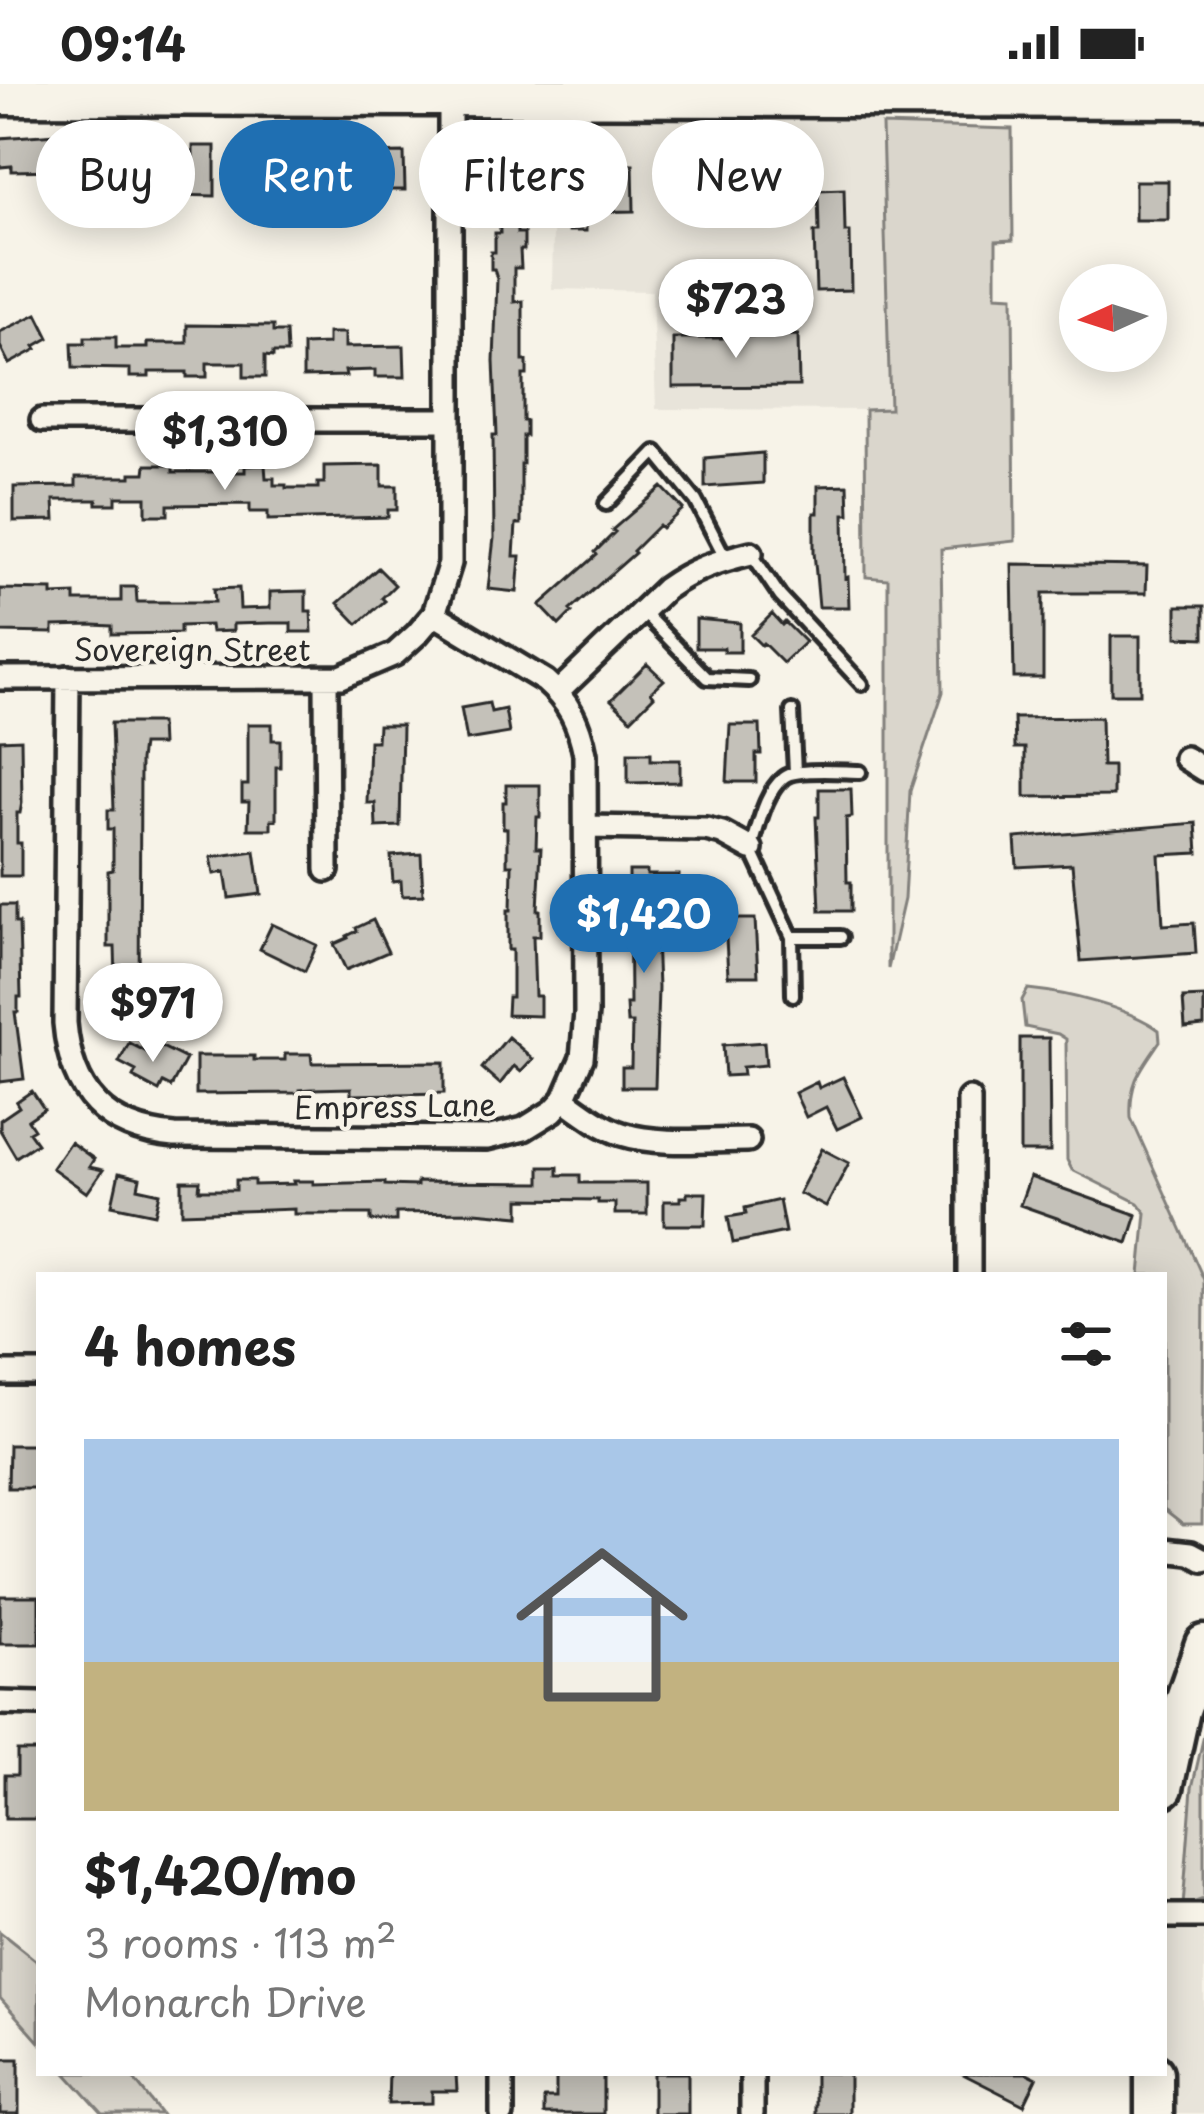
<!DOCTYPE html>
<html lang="en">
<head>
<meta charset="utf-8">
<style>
  :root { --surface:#fff; --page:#f2f2f2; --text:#222; --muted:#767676; --line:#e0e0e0; --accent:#1f6fb2 }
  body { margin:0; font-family:"Playpen Sans",sans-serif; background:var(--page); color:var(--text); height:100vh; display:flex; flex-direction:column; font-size:45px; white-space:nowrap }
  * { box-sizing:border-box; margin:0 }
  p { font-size:39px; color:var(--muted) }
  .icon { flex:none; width:66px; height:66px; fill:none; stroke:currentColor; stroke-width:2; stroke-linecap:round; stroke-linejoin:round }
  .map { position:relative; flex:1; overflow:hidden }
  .details { position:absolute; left:36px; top:1188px; width:1131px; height:804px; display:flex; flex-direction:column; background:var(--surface); border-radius:0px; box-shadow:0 6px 30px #0003 }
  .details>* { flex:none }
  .top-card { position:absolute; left:36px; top:36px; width:1134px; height:108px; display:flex; gap:24px }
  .needle { width:78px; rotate:267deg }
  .fabs { position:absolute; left:1059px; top:180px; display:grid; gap:24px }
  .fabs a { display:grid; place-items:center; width:108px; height:108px; border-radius:50%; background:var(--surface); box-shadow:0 6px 30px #0003; font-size:60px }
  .price { position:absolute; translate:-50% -102px; padding:0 27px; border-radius:42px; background:#fff; color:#222; font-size:39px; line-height:78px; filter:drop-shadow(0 3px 6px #0008) }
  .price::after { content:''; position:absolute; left:50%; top:72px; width:36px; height:27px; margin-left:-18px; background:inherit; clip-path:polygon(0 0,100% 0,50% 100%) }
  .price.selected { background:var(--accent); color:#fff }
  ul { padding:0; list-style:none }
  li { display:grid; align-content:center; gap:24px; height:636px; padding:0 48px }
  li+li { border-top:3px solid var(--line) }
  li span { display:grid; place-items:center; height:372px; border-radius:0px; color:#555 }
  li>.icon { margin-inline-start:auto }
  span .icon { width:216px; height:216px; fill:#fffc; stroke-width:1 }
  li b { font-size:51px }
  h2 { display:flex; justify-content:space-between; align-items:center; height:144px; padding:0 48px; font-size:51px }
  .pill { padding:0 42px; border-radius:54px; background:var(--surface); box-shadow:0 6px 30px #0003; font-size:42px; line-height:108px }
  .pill.selected { background:var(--accent); color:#fff }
  .status { display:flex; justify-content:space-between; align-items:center; height:84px; padding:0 60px; background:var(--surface); direction:ltr }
  .status svg { height:33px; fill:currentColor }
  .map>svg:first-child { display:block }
  .built { fill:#e8e4da }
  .green { fill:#dad6cc; stroke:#82807c; stroke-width:3 }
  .building { fill:#c4c1b9; stroke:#2b2b2b; stroke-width:3 }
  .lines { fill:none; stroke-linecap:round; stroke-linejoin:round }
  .service-casing { stroke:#2b2b2b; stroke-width:20 }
  .minor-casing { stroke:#2b2b2b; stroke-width:30 }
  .primary-casing { stroke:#2b2b2b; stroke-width:45 }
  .service { stroke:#f7f3e8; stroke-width:10 }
  .minor { stroke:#f7f3e8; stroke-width:21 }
  .primary { stroke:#f7f3e8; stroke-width:36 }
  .labels { text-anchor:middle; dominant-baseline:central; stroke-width:9; stroke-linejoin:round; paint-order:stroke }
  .street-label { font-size:30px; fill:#2b2b2b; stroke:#f7f3e8 }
</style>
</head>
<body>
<div class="status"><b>09:14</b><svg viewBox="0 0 49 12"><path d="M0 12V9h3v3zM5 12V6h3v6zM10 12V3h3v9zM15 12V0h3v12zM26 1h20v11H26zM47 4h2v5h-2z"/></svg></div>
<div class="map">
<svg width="1204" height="2030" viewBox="0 0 1204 2030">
  <rect width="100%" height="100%" fill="#f7f3e8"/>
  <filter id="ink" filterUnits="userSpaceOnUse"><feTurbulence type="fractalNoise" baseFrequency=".00833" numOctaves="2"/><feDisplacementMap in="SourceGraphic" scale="24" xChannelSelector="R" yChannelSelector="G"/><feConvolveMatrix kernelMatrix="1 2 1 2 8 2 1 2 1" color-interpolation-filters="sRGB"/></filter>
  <g filter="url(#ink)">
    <!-- built -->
    <path class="built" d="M555 23 879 25 882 41 890 326 656 325 652 207 552 205Z
      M1204 1815V2030H1155L1164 1989V1827Z"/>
    <!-- green -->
    <path class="green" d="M882 41 1012 45 1013 156 996 157V211L1013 212 1015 457 941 465 943 608 910 707 904 815 888 885V495L866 493 865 326 890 325Z
      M1028 905C1067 909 1127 923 1159 946L1160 957C1140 986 1129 998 1131 1034L1204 1196 1202 1440H1183L1164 1425V1191H1140L1146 1129 1138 1119 1072 1086 1067 1076 1066 955 1058 950 1025 943 1022 916Z
      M1204 1651V1815L1183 1822 1192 1704Z
      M0 1848 39 1879V1958L0 1914Z
      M66 1989H129L161 2030H103Z"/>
    <!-- building -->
    <path class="building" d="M56 50V86L12 87V82L0 83V54Z
      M193 62H215V112L131 110V123H111L112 110 89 109 90 80 193 84Z
      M497 64H516V75L523 74 524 93H519V111H516L517 149H524V166H520L521 184H514V218L523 217V277H527V291H523V337H526V352H523V380H521V440H516L514 472H520L517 508 488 505 494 454 493 351H497L494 277 497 195 494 185H491V168H495V149H500L499 111H492L491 93H495Z
      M269 69H303L304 97H270Z
      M404 69 405 106H382V94L346 95 345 70Z
      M610 73V77L621 76V80H633L634 127 586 128V147H569L568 79H580V76H593V74Z
      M1135 97H1168V136H1135Z
      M310 100H328L329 121H311Z
      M844 105 845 148H850L851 206 816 207 814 148H819L818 106Z
      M37 230 49 254 35 262 37 265 9 280 0 262V248Z
      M187 241 273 242V248H286L287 269H273V273L265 272V293H244V279H207V293H187V288H149V293H130V285L73 284 72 259H85V253H116V264H147V259H187Z
      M749 245V252L798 251 799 302 673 303V254H722V246Z
      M328 249H345V263L404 262 405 293H375V286L345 287 346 292 303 293V261L328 260Z
      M763 369V399L705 403V374Z
      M146 381H173V388H245V382L265 381 266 394H274V401H286V404H318V399H324V382L382 381V402H397V426H388V433L268 436V428H250V420L168 421V431H146V413H116V420H97V416H54L55 436 14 437V403L76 402V393H131V389H145Z
      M848 401 849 430H844L845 494 848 493 849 523H819L814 468V429H818V402Z
      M662 403 683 425 662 444 659 441 633 467 635 469 570 526 572 528 559 541 540 521 597 471 595 468 615 448 612 446Z
      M1012 480 1147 482 1146 509H1043V594H1014Z
      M378 484 395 501 382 514 385 517 358 540 338 519Z
      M121 503H136L137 518H215L214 505 239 504 240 525 270 524V508L306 507V527H311L312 548H291V539H270L233 540V547L211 548 210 541 180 542V549L112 550V542L93 541 53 542V549L0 548V505L52 506V511L75 510V517H121Z
      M1177 522H1204V554L1177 553Z
      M772 530 782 541 785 538 805 558 783 579 763 559 761 561 751 551Z
      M696 535 740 539V568H724V564H696Z
      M1111 552H1140V610H1111Z
      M647 580 664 596 651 608 654 612 631 635 611 616Z
      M489 619 491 628 505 625 509 649 467 656 461 624Z
      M1101 633 1102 682H1113V712L1025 713V664H1015L1014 634Z
      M111 639H160L161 661H142L140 676 139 925H108V906H114V896H116L115 863H108V787L113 786V745H108V726H114Z
      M248 640H272V656H280V683H276V736H271V745H248L249 718H242V701H248Z
      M378 641H402L400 742 376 743 375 719H367L369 657H377Z
      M730 641H760L761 670H756V698H727Z
      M21 655 22 718 20 729H17V759H21V792H0V656Z
      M628 669H651V676H680V698L628 699Z
      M506 701H540V733H537L536 764H541L538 826H540V852H533L535 912H540V932L507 931 508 913H512V866H508V826H511L512 781H507V744H503V718H506Z
      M819 705H851L852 733 846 734 847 798H851V827H820L816 733H819Z
      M1196 739 1198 769 1159 771 1163 841 1194 839 1196 869 1081 877 1072 780 1017 783 1015 754Z
      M255 767 261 810 229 814 225 788 214 790 211 773Z
      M421 770 423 811 402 812 401 797 393 798 391 772Z
      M629 787H647V791H679L678 813 650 815 651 852H656L658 904 655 1003H622V983H631L632 939H627L626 920H630Z
      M0 821H15V839H19L21 913H18V928H15L24 995 0 998Z
      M725 835H755L758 892H728Z
      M373 836 388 868 346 886 334 860 348 854 347 852 357 847 356 844Z
      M272 840 317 861 305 887 260 865Z
      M1204 913V942L1185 944 1183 914Z
      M508 953 533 975 521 988 514 982 500 1000 482 984Z
      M1020 954H1049L1050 1068H1020Z
      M152 958 186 975 171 1003 163 999 159 1007 133 993 136 987 119 978 129 959 147 968Z
      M764 958 766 981 742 983 743 991 725 992 723 961Z
      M285 970H311L312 979 444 978V1009L351 1011V1004L312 1005 300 1006V1009L196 1010V972H254V976H285Z
      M843 993 862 1033 837 1045 826 1023 806 1033 795 1009 817 998 819 1004Z
      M32 1007 44 1025 28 1036 34 1045 29 1048 37 1059 16 1073 0 1046V1036L19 1023 16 1018Z
      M70 1058 94 1075 89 1083 103 1086 87 1109 52 1084Z
      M822 1065 849 1079 826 1123 799 1109Z
      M540 1083H558V1091H580V1099H647V1130H615V1119H598V1116L520 1115V1132L475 1128 396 1129V1137H371V1130H294V1125L182 1129V1097H200L199 1106H236V1096H254V1101L294 1100 293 1097H313V1100L385 1098V1101L417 1102V1098L540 1099Z
      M119 1089 140 1094 138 1104 160 1109 155 1130 112 1121Z
      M1030 1093 1137 1131 1128 1159 1020 1121Z
      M687 1109H706L705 1141H664V1117H680V1113H687Z
      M779 1116 785 1148 733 1159 728 1133 746 1130 745 1124Z
      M9 1361H39V1404H8Z
      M0 1512H39V1560H0Z
      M17 1667H39V1735H5V1691H17Z
      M0 1975H19V2030H0Z
      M389 1989H456L457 2007H432V2019L388 2020Z
      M556 1989H603V2030H544V2014H556Z
      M653 1989H688V2030H653Z
      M815 1989H849V2030H815Z
      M961 1989H1027L1037 1994 1024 2021Z"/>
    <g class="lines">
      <defs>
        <path id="service" d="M606 420 656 368 696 417 726 475
          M751 469 780 512 862 600
          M642 527 707 594 749 596
          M792 627 795 688
          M792 853H841
          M793 911 792 853 751 765C759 742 764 710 783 694 794 683 843 688 860 688"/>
        <path id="minor" d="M42 336H450
          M68 593 65 939C71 1009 105 1046 175 1052L487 1054 524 1045 553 1027 564 1015 582 974 586 929 585 670C579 639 569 618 545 597L434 530
          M0 594 341 593 395 570 417 550 434 530 450 479V5
          M326 595 327 786
          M558 608 665 505C693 485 718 477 751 469
          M1185 674 1204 686
          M586 743 706 745 722 749 751 765
          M564 1015C582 1028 601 1043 622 1050 660 1062 708 1056 748 1056
          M969 1015V1191
          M0 1289H39
          M1164 1466 1191 1469 1204 1476
          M0 1619 39 1620
          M1164 1832H1204
          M502 1989V2030
          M752 1989V2030"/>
        <path id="primary" d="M0 12 1204 15
          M1164 1704 1181 1626 1204 1560
          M1154 1989V2030"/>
      </defs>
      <!-- service casing -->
      <use href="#service" class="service-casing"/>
      <!-- minor casing -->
      <use href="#minor" class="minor-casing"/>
      <!-- primary casing -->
      <use href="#primary" class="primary-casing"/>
      <!-- service -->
      <use href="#service" class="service"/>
      <!-- minor -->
      <use href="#minor" class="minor"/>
      <!-- primary -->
      <use href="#primary" class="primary"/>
    </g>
  </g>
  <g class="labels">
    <!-- street labels -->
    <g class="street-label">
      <text x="192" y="564">Sovereign Street</text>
      <text transform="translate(395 1021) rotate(-1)">Empress Lane</text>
    </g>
  </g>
</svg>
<div class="fabs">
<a><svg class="needle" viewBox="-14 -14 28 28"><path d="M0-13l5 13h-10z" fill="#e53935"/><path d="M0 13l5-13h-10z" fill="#767676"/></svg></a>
</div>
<b class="price" style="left:736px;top:277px">$723</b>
<b class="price" style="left:225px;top:409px">$1,310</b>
<b class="price selected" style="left:644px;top:892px">$1,420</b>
<b class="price" style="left:153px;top:981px">$971</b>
<div class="top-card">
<a class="pill">Buy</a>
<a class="pill selected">Rent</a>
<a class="pill">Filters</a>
<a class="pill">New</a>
</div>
<section class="details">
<h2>4 homes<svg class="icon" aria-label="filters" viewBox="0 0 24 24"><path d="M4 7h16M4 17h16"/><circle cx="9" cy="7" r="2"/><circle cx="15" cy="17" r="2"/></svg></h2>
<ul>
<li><span style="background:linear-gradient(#a9c7e8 60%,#c2b280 0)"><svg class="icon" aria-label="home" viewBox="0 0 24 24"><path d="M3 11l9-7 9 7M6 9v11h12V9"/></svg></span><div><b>$1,420/mo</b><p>3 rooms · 113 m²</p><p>Monarch Drive</p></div></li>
</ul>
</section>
</div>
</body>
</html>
